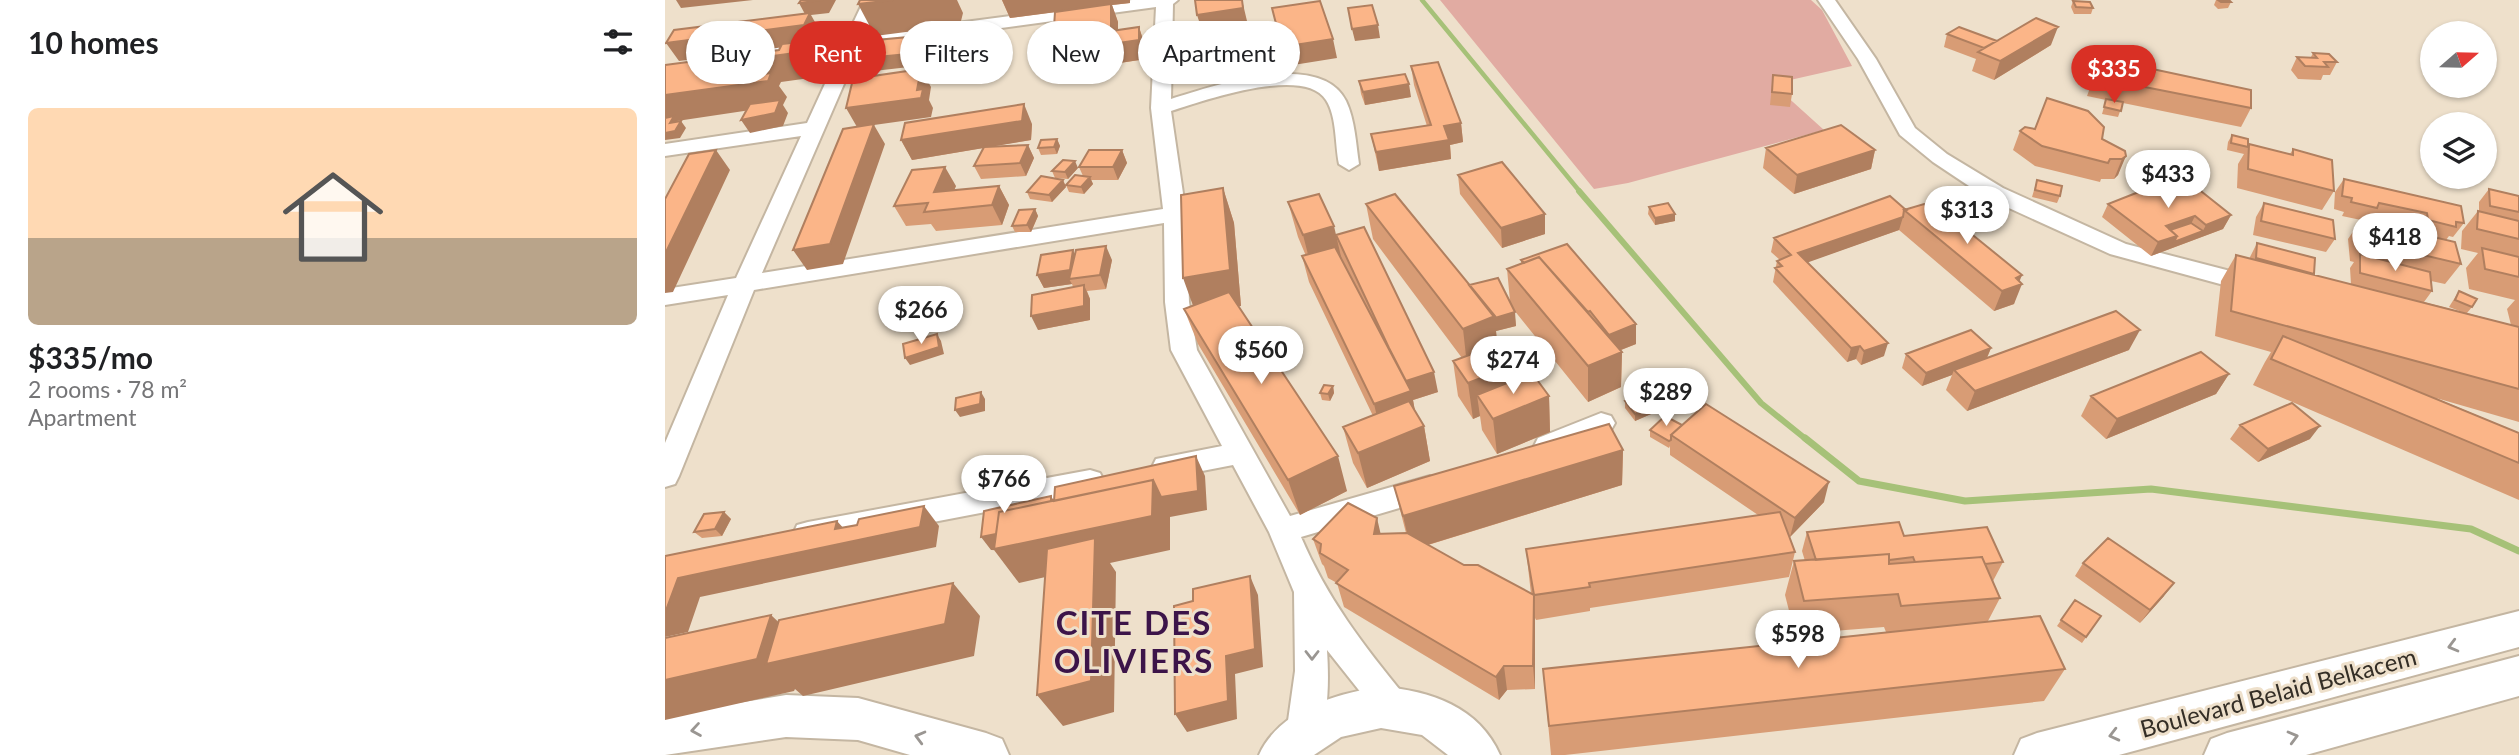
<!DOCTYPE html>
<html lang="en">
<head>
<meta charset="utf-8">
<style>
  :root { --surface:#fff; --page:#f2f2f2; --text:#202124; --muted:#757577; --accent:#d93025 }
  body { margin:0; font-family:Lato,sans-serif; background:var(--page); color:var(--text); height:100vh; display:flex; flex-direction:column; font-size:26px; white-space:nowrap }
  * { box-sizing:border-box; margin:0 }
  p { font-size:23px; color:var(--muted) }
  .icon { flex:none; width:38px; height:38px; fill:none; stroke:currentColor; stroke-width:2; stroke-linecap:round; stroke-linejoin:round }
  .map { position:relative; flex:1; overflow:hidden }
  .details { display:flex; flex-direction:column; background:var(--surface); width:665px }
  .details>* { flex:none }
  .banner { position:absolute; left:21px; top:21px; width:665px; height:63px; display:flex; gap:14px }
  .needle { width:46px; rotate:70deg }
  .fabs { position:absolute; left:1755px; top:21px; display:grid; gap:14px }
  .fabs a { display:grid; place-items:center; width:77px; height:77px; border-radius:50%; background:var(--surface); box-shadow:0 2px 5px #0004; font-size:35px }
  .price { position:absolute; translate:-50% -60px; padding:0 16px; border-radius:24px; background:#fff; color:#222; font-size:23px; line-height:46px; filter:drop-shadow(0 2px 4px #0008) }
  .price::after { content:''; position:absolute; left:50%; top:42px; width:21px; height:16px; margin-left:-10px; background:inherit; clip-path:polygon(0 0,100% 0,50% 100%) }
  .price.current { background:var(--accent); color:#fff }
  ul { padding:0; list-style:none }
  li { display:grid; align-content:center; gap:14px; height:371px; padding:0 28px }
  li span { display:grid; place-items:center; height:217px; border-radius:10px; color:#555 }
  li>.icon { margin-inline-start:auto }
  span .icon { width:126px; height:126px; fill:#fffc; stroke-width:1 }
  li b { font-size:30px }
  h2 { display:flex; justify-content:space-between; align-items:center; height:84px; padding:0 28px; font-size:30px }
  .tag { padding:0 24px; border-radius:32px; background:var(--surface); box-shadow:0 2px 5px #0004; font-size:24px; line-height:63px }
  .tag.current { background:var(--accent); color:#fff }
  main { display:flex; flex:1; min-height:0 }
  .map>svg:first-child { display:block }
  .green { fill:#e1aba2 }
  .lines { fill:none; stroke-linecap:round; stroke-linejoin:round }
  .stream-far2 { stroke:#a6c178; stroke-width:4.5 }
  .stream-far1 { stroke:#a6c178; stroke-width:6 }
  .stream { stroke:#a6c178; stroke-width:7 }
  .minor-casing { stroke:#c4b6a2; stroke-width:4 }
  .major-casing { stroke:#c4b6a2; stroke-width:4 }
  .minor { fill:#fff; fill-rule:evenodd }
  .major { fill:#fff; fill-rule:evenodd }
  .wall { fill:#d89c75; fill-rule:evenodd }
  .shaded-wall { fill:#b07f5f }
  .building { fill:#fbb588; stroke:#b07f5f; stroke-width:2 }
  .oneway { stroke:#9a9692 }
  .labels { text-anchor:middle; dominant-baseline:central; stroke-width:6; stroke-linejoin:round; paint-order:stroke }
  .near-street-label { font-size:24px; fill:#342e26; stroke:#eee0cb }
  .near-district-label { font-size:33px; font-weight:bold; letter-spacing:2px; fill:#3c1449; stroke:#eee0cb }
</style>
</head>
<body>
<main>
<section class="details">
<h2>10 homes<svg class="icon" aria-label="filters" viewBox="0 0 24 24"><path d="M4 7h16M4 17h16"/><circle cx="9" cy="7" r="2"/><circle cx="15" cy="17" r="2"/></svg></h2>
<ul>
<li><span style="background:linear-gradient(#ffd9b3 60%,#b9a48a 0)"><svg class="icon" aria-label="home" viewBox="0 0 24 24"><path d="M3 11l9-7 9 7M6 9v11h12V9"/></svg></span><div><b>$335/mo</b><p>2 rooms · 78 m²</p><p>Apartment</p></div></li>
</ul>
</section>
<div class="map">
<svg width="1854" height="755" viewBox="0 0 1854 755">
  <rect width="100%" height="100%" fill="#eee0cb"/>
  <!-- green -->
  <path class="green" d="M775 0H1146L1157 10 1187 66 1108 84 1159 130 963 183 929 189Z"/>
  <g class="lines">
    <!-- stream-far2 -->
    <path class="stream-far2" d="M757 0 916 193"/>
    <!-- stream-far1 -->
    <path class="stream-far1" d="M914 191 1096 403 1142 440"/>
    <!-- stream -->
    <path class="stream" d="M1140 438 1194 481 1300 501 1486 489 1806 529 1854 551"/>
    <defs>
      <path id="minor" d="M199 0H215L200 35 467 0H513L508 4 506 99C548 86 655 49 681 101 690 120 691 144 694 164L684 170 674 164C670 145 672 117 661 100 639 65 538 101 506 111L521 214 524 302 532 350 625 516 765 476 775 480 779 488 775 496 636 537C662 598 698 645 740 696L745 707 740 718 728 723 716 718 662 650C664 680 664 719 651 747L639 752 627 747 621 735 630 671 629 592 604 532 568 465 501 478 491 475 487 467 491 459 557 446 506 350 500 302 499 223 89 290 14 476 10 484 0 487V443L63 295 0 305V289L71 278 136 136 0 156V144L142 123 176 49 106 58 97 53 106 48 181 38ZM491 7 486 108 498 209 97 273 195 47Z
        M1153 0H1170L1211 59 1250 128 1282 154 1338 188 1461 244 1600 280 1604 286 1600 292 1592 294 1445 254 1322 198 1268 162 1235 135 1193 59Z
        M936 413 946 416 950 423 946 430C925 439 895 460 873 454L869 446 873 438Z
        M425 470 435 473 439 481 435 489 425 492 143 546 132 543 128 534 132 525 143 522Z"/>
      <path id="major" d="M1854 611V647L1454 755H1349L1356 739 1372 733Z
        M1854 656V696L1641 755H1539L1546 739 1562 733Z
        M716 687C765 690 814 707 835 755H783L757 735 716 728 676 737 649 755H594C614 710 672 693 716 687Z
        M121 695 193 698 321 733 337 739 344 755H245L193 740 121 737 0 755V715Z"/>
    </defs>
    <!-- minor casing -->
    <use href="#minor" class="minor-casing"/>
    <!-- major casing -->
    <use href="#major" class="major-casing"/>
    <!-- minor -->
    <use href="#minor" class="minor"/>
    <!-- major -->
    <use href="#major" class="major"/>
  </g>
  <!-- wall -->
  <path class="wall" d="M337 0H465V3L447 5 453 22V30L474 27 480 46 481 59 428 67 420 48 421 45 396 46 389 27 390 12 345 18Z
    M1551 0H1564L1566 2 1563 8 1553 9 1549 5Z
    M1408 1 1428 8 1426 14H1409L1406 7Z
    M1282 34 1332 41 1386 45 1329 80 1307 71 1311 59 1279 47Z
    M1648 53 1672 62 1665 75H1658L1656 80 1633 79 1626 70 1632 57H1646Z
    M1436 58 1586 108 1576 127 1458 103 1453 117 1437 114 1441 100 1422 96Z
    M746 66 796 123 798 142 785 145 786 159 714 171 706 134 762 126 749 85Z
    M1108 75 1127 94 1125 107 1105 105Z
    M694 81 746 97 700 105 696 94Z
    M367 124 366 140 323 147 363 145 369 158 361 176 316 179 309 166 318 148 247 160 236 140Z
    M1370 129 1437 139 1460 151 1453 175 1449 179H1436L1435 182 1370 166 1348 150 1355 131Z
    M1567 135 1583 147 1584 144 1625 154 1628 149 1669 191 1657 210 1572 188 1573 164 1579 154 1562 150 1563 142Z
    M392 139 395 146 392 154 376 155 373 148Z
    M1101 148 1210 150 1206 169 1129 194 1098 168Z
    M457 150 462 163 453 180H426L428 184 419 194 404 192 401 185 418 176 414 167Z
    M413 168 403 179 390 178 387 171Z
    M793 175 880 234 837 248 795 194Z
    M1679 179 1799 223 1788 237 1784 236 1781 240 1796 264 1780 284 1766 281 1767 291 1759 302 1797 312 1784 307 1794 291 1807 307 1802 313 1846 325 1842 309 1850 300 1804 289 1801 268 1813 253 1796 249 1797 231 1813 211 1814 212V202L1824 189 1854 196V422L1771 398 1854 433V500L1588 385 1600 362 1606 352 1550 336 1556 281 1571 255 1584 259 1592 243 1648 275 1686 284 1685 268 1689 262 1685 261 1683 239 1696 220 1677 216 1679 212 1669 209 1670 192ZM1706 217 1752 226 1753 233 1703 221Z
    M398 180 401 187 387 202 365 199 362 192Z
    M1372 180 1395 196 1392 203 1367 197Z
    M291 186 289 190 334 186 344 205 337 225 271 231 266 224 241 226 229 206Z
    M558 188 569 223 576 306H573L682 491 635 515 533 344 519 309 528 306Z
    M1499 194 1566 215 1558 229 1486 256 1437 217 1443 204Z
    M623 202 671 235 773 392 748 400 750 411 759 426 765 461 702 488 688 463 678 427 708 416 644 282 637 256H641L633 237Z
    M1599 203 1670 239 1661 252 1588 235 1591 217Z
    M701 204 804 285 845 301 842 269 856 264V260L971 344 956 350 957 352 956 387 923 402 849 310 851 326 831 331 832 344 858 377 884 396 885 432 832 454 817 430 815 416 808 419 793 396 788 361 797 358 708 239Z
    M984 207 1010 214V221L990 225 983 214Z
    M370 209 373 216 366 232H350L347 226Z
    M1241 210 1354 281 1349 304 1329 311 1234 230 1142 262 1219 356 1196 365 1191 359 1182 362 1108 282 1112 261 1115 260 1106 252 1109 238Z
    M410 255 447 260 441 289 422 291 425 299V320L373 330 408 287 407 284 379 288 372 275Z
    M1326 348 1322 358 1464 350 1302 411 1281 390 1287 375 1257 386 1237 368 1241 354Z
    M1564 374 1551 394 1441 439 1416 416 1426 396Z
    M668 386 669 393 665 401 657 400 655 393Z
    M960 401 986 414 970 421 960 408Z
    M1000 416 1159 502 1125 537 1124 536 1130 552 1124 577 925 608V611L871 620 870 618V689L842 690 834 700 679 607 672 583 663 578 659 566 657 564 648 539 716 534 741 533 729 486 958 450 957 485 763 545 799 565 866 594 861 549 1093 515 1005 455V446L1004 448 985 437V430Z
    M1575 425 1645 439 1593 462 1565 439Z
    M59 512 66 519 57 536 37 538 29 532Z
    M1142 532 1239 536 1338 562 1328 581 1335 598 1323 621 1400 669 1379 701 900 755H886L878 669 1221 632 1219 627 1130 634 1120 595 1129 561H1140L1137 551Z
    M1418 563 1499 596 1475 623 1410 576Z
    M1410 600 1436 616 1417 643 1392 626Z"/>
  <!-- shaded-wall -->
  <path class="shaded-wall" d="M11 0H88L16 8Z
    M158 0H171L164 13 146 15 155 31 150 43 137 45 150 66 145 78 116 82 114 86 122 97 118 105 123 113 118 126 85 133 76 120 112 106 12 121 13 123 0 122V95L92 75 101 57 134 45 14 61 1 43 141 16 134 3Z
    M215 0H292L298 13 295 25 210 36 193 4Z
    M337 0H465V3L447 5 453 22V44L474 27 480 46 481 59 428 67 420 48 446 31V5L345 18Z
    M577 0 582 21 536 27 532 15Z
    M713 25 715 38 690 41 687 29Z
    M1393 27 1386 45 1329 80 1335 61Z
    M255 36 262 48 267 43 273 56 270 64 209 71 202 58 251 45Z
    M668 39 672 58 622 66 617 47Z
    M256 69 266 87 264 100 268 108 266 117 209 125 220 144 178 264 142 270 128 250 192 127 181 108 252 90Z
    M744 84 746 97 700 105 698 92Z
    M359 104 367 124 366 140 247 160 236 140Z
    M16 121 21 128 15 138 0 140V133Z
    M796 123 798 142 785 145 786 159 714 171 711 152 779 126Z
    M392 139 395 146 392 154 389 147Z
    M363 145 369 158 361 176 355 163Z
    M51 150 65 170 8 292 0 293V254Z
    M457 150 462 163 453 180 448 167Z
    M1210 150 1206 169 1129 194 1132 175Z
    M1461 156 1453 175 1449 179 1457 159Z
    M410 161 413 168 403 179 400 172Z
    M280 167 291 186 281 209 269 192Z
    M425 177 428 184 419 194 416 187Z
    M398 180 401 187 387 202 384 195Z
    M334 186 344 205 337 225 327 205Z
    M558 188 569 223 576 306 531 314 518 278Z
    M370 209 373 216 366 232 362 225Z
    M880 214V234L837 248 836 228Z
    M1010 214V221L990 225V218Z
    M1566 215 1558 229 1534 238 1541 225Z
    M1530 216 1523 230 1502 237 1501 226Z
    M1238 217 1234 230 1130 267 1133 253Z
    M669 226 677 261 647 270 638 235Z
    M1538 231 1534 238 1486 256 1493 242 1512 236Z
    M441 246 447 260 441 289 435 275Z
    M408 250 414 264 404 279 407 284 379 288 372 275Z
    M1357 275 1353 285 1357 284 1349 304 1329 311 1337 291 1351 278Z
    M419 285 425 299V320L373 330 366 316Z
    M850 312 851 326 831 331 833 352 802 365 798 329 830 316Z
    M971 324V344L943 355 944 335Z
    M1475 330 1464 350 1302 411 1310 391Z
    M272 334 276 341 279 354 245 365 240 358Z
    M1223 343 1219 356 1196 365 1199 351Z
    M1195 346 1191 359 1182 362 1186 348Z
    M1326 348 1320 362 1289 370 1287 375 1257 386 1261 373Z
    M957 352 956 387 923 402V366Z
    M857 362 860 398 812 395 815 416 808 419 803 383Z
    M769 372 773 392 748 400 751 417 715 429 709 404 739 381Z
    M1564 374 1551 394 1441 439 1452 419Z
    M668 386 669 393 665 401 663 394Z
    M316 392 320 399V411L295 417 290 410Z
    M884 396 885 432 832 454 828 419Z
    M987 407 986 414 970 421V414Z
    M759 426 765 461 702 488 693 453Z
    M1655 426 1645 439 1593 462 1603 449Z
    M958 450 957 485 746 550 738 516Z
    M531 456 540 476 542 510 505 517V550L445 563 451 572 449 712 398 726 372 695 429 566 354 583 329 550H326L316 537 386 496 394 509 488 480Z
    M673 456 682 491 635 515 623 480Z
    M1164 482 1159 502 1125 537 1130 518Z
    M259 506 274 526 271 547 35 597 23 632 0 637V613L13 578 170 529 172 521 189 540Z
    M59 512 66 519 57 536 50 529Z
    M712 518 718 544 709 534Z
    M585 576 593 595 598 667 570 674 572 719 522 732 510 714 561 656Z
    M288 583 315 616 309 656 138 696 130 689 129 691 0 720V680L106 615 141 648Z
    M1509 583 1499 596 1475 623 1485 610Z
    M869 595 870 619V689L868 666Z
    M839 666 842 690 834 700 831 677Z"/>
  <!-- building -->
  <path class="building" d="M136 0H158L134 3Z
    M195 0H228L193 4Z
    M530 0H577L578 8 532 15Z
    M1553 0H1564L1566 2H1556Z
    M655 1 668 39 617 47 607 8Z
    M1408 1 1425 2 1428 8 1411 7Z
    M446 4V31L474 27V40L420 48 421 27H389L390 12Z
    M707 5 713 25 687 29 683 8Z
    M145 13 139 25 1 43 9 30Z
    M1371 18 1393 27 1335 61 1313 52Z
    M1294 27 1332 41 1319 48 1282 34Z
    M255 36 251 45 267 43 263 52 202 58 211 40Z
    M135 42 130 53 101 57 92 75 106 73 103 81 0 95V65L114 50 117 44Z
    M1648 53 1664 54 1672 62H1659L1663 67 1640 66 1632 57 1652 58Z
    M1436 58 1586 90V108L1429 77Z
    M773 62 796 123 779 126 784 140 711 152 706 134 766 125 746 66Z
    M256 69 252 90 258 89 256 98 181 108 188 79Z
    M740 74 744 84 698 92 694 81Z
    M1108 75 1127 77V94L1107 92Z
    M1382 98 1423 111 1439 127 1437 139 1460 151 1461 156 1457 159H1445L1443 163 1377 146 1355 131 1360 127 1370 129Z
    M1441 99 1458 102 1456 111 1439 107Z
    M115 100 110 113 76 120 85 104Z
    M359 104 357 121 236 140 240 123Z
    M9 116 5 123 16 121 10 131 0 133V118Z
    M209 124 165 244 128 250 178 129Z
    M1176 125 1210 150 1132 175 1101 148Z
    M1567 135 1583 139V147L1566 143Z
    M392 139 389 147 373 148 376 140Z
    M1584 144 1628 155V149L1667 160 1669 191 1583 169Z
    M363 145 355 163 309 166 319 147Z
    M51 150 0 254V199L24 154Z
    M424 150H457L448 167H414Z
    M398 160 410 161 400 172 387 171Z
    M837 162 880 214 836 228 793 175Z
    M280 167 269 192 334 186 327 205 259 212 263 203 229 206 247 170Z
    M410 175 425 177 416 187 401 185Z
    M376 176 398 180 384 195 362 192Z
    M1679 179 1796 206 1799 223 1791 222V227L1763 220 1762 213 1714 203 1712 208 1686 202 1687 198 1677 196Z
    M1372 180 1397 186 1395 196 1370 190Z
    M1527 184 1566 215 1541 225 1530 216 1501 226 1512 236 1493 242 1443 204 1489 186 1499 194Z
    M558 188 565 270 518 278 516 195Z
    M1824 189 1854 196V212L1825 206Z
    M654 194 669 226 638 235 623 202Z
    M730 194 830 316 798 329 701 204Z
    M1225 196 1241 210H1239L1238 217 1133 253 1223 343 1199 351 1195 346 1186 348 1110 268 1117 266 1112 261 1126 255 1109 238Z
    M1003 203 1010 214 990 218 984 207Z
    M1599 203 1668 220 1670 239 1596 221Z
    M1259 204 1265 208 1272 206 1357 275 1351 278 1357 284 1337 291 1239 210Z
    M370 209 362 225 347 226 354 210Z
    M1813 211 1854 221V239L1812 229Z
    M1696 220 1790 242 1796 264 1699 241Z
    M1526 223 1538 231 1509 242 1512 236 1505 230Z
    M699 227 769 372 741 381 724 348 671 235Z
    M1592 243 1650 258 1649 274 1591 258Z
    M902 244 971 324 944 335 925 311 923 312 874 257 859 263 856 260Z
    M441 246 435 275 404 279 411 250Z
    M670 247 746 391 709 404 637 256Z
    M1817 248 1854 257V277L1820 269Z
    M408 250 405 270 372 275 376 255Z
    M1695 254 1765 272 1767 291 1695 273Z
    M1571 255 1854 327V389L1566 311Z
    M874 257 957 352 923 366 842 269Z
    M833 278 850 312 830 318 804 285Z
    M419 285V306L366 316 367 295Z
    M1794 291 1812 299 1807 307 1790 300Z
    M564 292 673 456 623 480 519 309Z
    M1451 311 1475 330 1310 391 1289 370Z
    M1306 330 1326 348 1261 373 1241 354Z
    M272 334 274 347 240 358 238 344Z
    M1618 336 1854 433V463L1606 359Z
    M842 341 857 362 803 383 788 361Z
    M1536 352 1564 374 1452 419 1426 396Z
    M867 373 884 396 828 419 812 395Z
    M659 385 668 386 663 394 655 393Z
    M316 392 315 404 290 410 291 398Z
    M977 394 987 407 970 414 960 401Z
    M744 401 759 426 693 453 678 427Z
    M1627 403 1655 426 1603 449 1575 425Z
    M1041 404 1164 482 1130 518 1006 435Z
    M1000 416 1017 425 1006 435V440L1004 441 985 430Z
    M944 424 958 450 738 516 729 486Z
    M531 456 533 491 496 497 488 480 389 501 390 487Z
    M488 480 487 516 329 549 334 512Z
    M386 496V501L334 512 331 534 316 537 319 511Z
    M683 503 712 518 709 534 742 533 799 565H813L869 595 868 666H839L831 677 671 583 683 570 655 553 656 544 648 539Z
    M259 506 255 527 13 578 0 613V556L172 521 170 529 192 525 194 519Z
    M59 512 50 529 29 532 39 514Z
    M1115 512 1130 552 924 583 925 587 869 595 861 549Z
    M1234 522 1239 536 1322 527 1338 562 1320 564 1317 557 1250 562 1248 557 1224 560V554L1151 560 1142 532Z
    M430 538 426 681 372 695 382 549Z
    M1443 538 1509 583 1485 610 1418 563Z
    M1224 554V564L1317 557 1335 598 1236 606 1233 594 1139 601 1129 561Z
    M585 576 590 649 561 656 563 701 510 714 509 606 528 601V589Z
    M288 583 280 624 101 664 114 620Z
    M1410 600 1436 616 1421 637 1396 620Z
    M106 615 92 659 0 680V638Z
    M1375 616 1400 669 884 726 878 669Z"/>
  <!-- one-way arrows -->
  <defs><path id="oneway-chevron" d="M-2-3.5L2.5 0L-2 3.5" fill="none" stroke-width="1.6" stroke-linecap="round" stroke-linejoin="round" transform="scale(1.75)"/></defs>
  <g class="oneway">
    <use href="#oneway-chevron" transform="translate(1788 646) rotate(165)"/>
    <use href="#oneway-chevron" transform="translate(647 655) rotate(90)"/>
    <use href="#oneway-chevron" transform="translate(31 730) rotate(171)"/>
    <use href="#oneway-chevron" transform="translate(1449 735) rotate(166)"/>
    <use href="#oneway-chevron" transform="translate(255 737) rotate(-165)"/>
    <use href="#oneway-chevron" transform="translate(1628 737) rotate(-15)"/>
  </g>
  <g class="labels">
    <!-- near-street labels -->
    <g class="near-street-label">
      <text transform="translate(1613 692) rotate(-15)">Boulevard Belaid Belkacem</text>
    </g>
    <!-- near-district labels -->
    <g class="near-district-label">
      <text x="469" y="622">CITE DES<tspan x="469" dy="38">OLIVIERS</tspan></text>
    </g>
  </g>
</svg>
<div class="fabs">
<a><svg class="needle" viewBox="-14 -14 28 28"><path d="M0-13l5 13h-10z" fill="#e53935"/><path d="M0 13l5-13h-10z" fill="#757577"/></svg></a>
<a><svg class="icon" aria-label="layers" viewBox="0 0 24 24"><path d="M12 4l9 5-9 5-9-5zM3 14l9 5 9-5"/></svg></a>
</div>
<b class="price current" style="left:1449px;top:105px">$335</b>
<b class="price" style="left:1503px;top:210px">$433</b>
<b class="price" style="left:1302px;top:246px">$313</b>
<b class="price" style="left:1730px;top:273px">$418</b>
<b class="price" style="left:256px;top:346px">$266</b>
<b class="price" style="left:596px;top:386px">$560</b>
<b class="price" style="left:848px;top:396px">$274</b>
<b class="price" style="left:1001px;top:428px">$289</b>
<b class="price" style="left:339px;top:515px">$766</b>
<b class="price" style="left:1133px;top:670px">$598</b>
<div class="banner">
<a class="tag">Buy</a>
<a class="tag current">Rent</a>
<a class="tag">Filters</a>
<a class="tag">New</a>
<a class="tag">Apartment</a>
</div>
</div>
</main>
</body>
</html>
